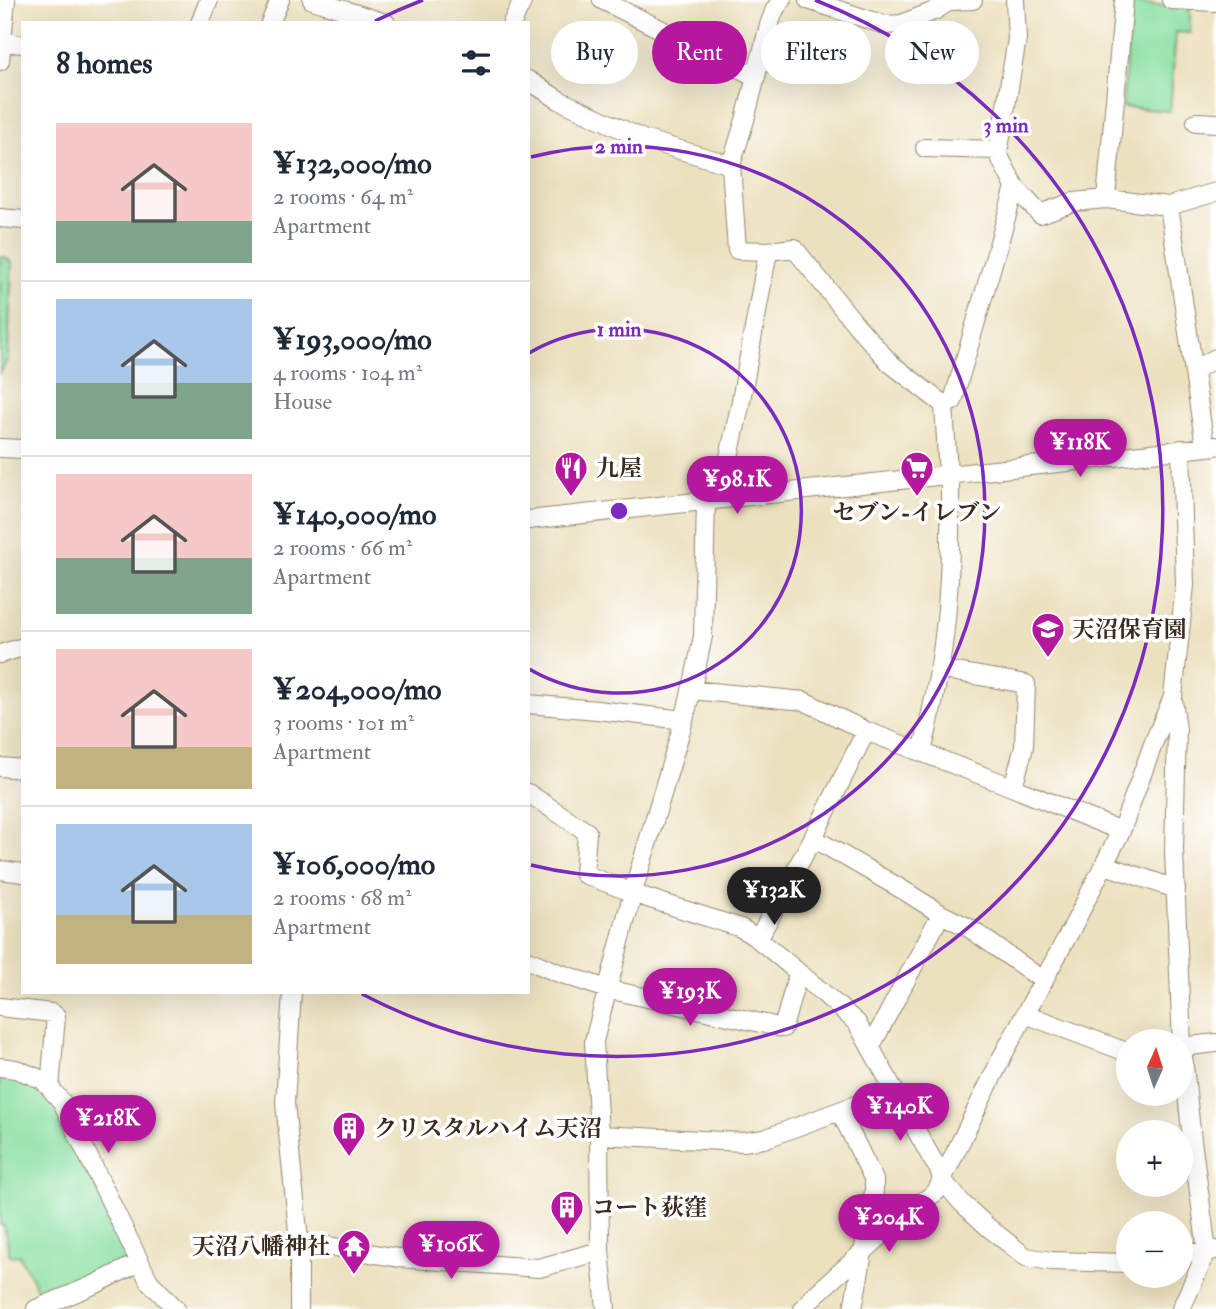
<!DOCTYPE html>
<html lang="en">
<head>
<meta charset="utf-8">
<style>
  :root { --surface:#fff; --page:#f2f2f3; --text:#1f2937; --muted:#747a83; --line:#e0e1e3; --accent:#b5179e }
  body { margin:0; font-family:"IM FELL Double Pica","Noto Serif JP",serif; background:var(--page); color:var(--text); height:100vh; display:flex; flex-direction:column; font-size:26px; white-space:nowrap }
  * { box-sizing:border-box; margin:0 }
  p { font-size:23px; color:var(--muted) }
  .icon { flex:none; width:38px; height:38px; fill:none; stroke:currentColor; stroke-width:2; stroke-linecap:round; stroke-linejoin:round }
  .map { position:relative; flex:1; overflow:hidden }
  .sheet { position:absolute; left:21px; top:21px; width:509px; height:973px; display:flex; flex-direction:column; background:var(--surface); border-radius:0px; box-shadow:0 7px 28px #0002 }
  .sheet>* { flex:none }
  .banner { position:absolute; left:551px; top:21px; width:558px; height:63px; display:flex; gap:14px }
  .needle { width:46px; rotate:3deg }
  .fabs { position:absolute; left:1116px; top:1029px; display:grid; gap:14px }
  .fabs a { display:grid; place-items:center; width:77px; height:77px; border-radius:50%; background:var(--surface); box-shadow:0 7px 28px #0002; font-size:35px }
  .price { position:absolute; translate:-50% -60px; padding:0 16px; border-radius:24px; background:var(--accent); color:#fff; font-size:23px; line-height:46px; filter:drop-shadow(0 2px 4px #0008) }
  .price::after { content:''; position:absolute; left:50%; top:42px; width:21px; height:16px; margin-left:-10px; background:inherit; clip-path:polygon(0 0,100% 0,50% 100%) }
  .price.selected { background:#222; color:#fff }
  ul { padding:0; list-style:none }
  li { display:flex; align-items:center; gap:21px; height:175px; padding:0 35px }
  li+li { border-top:2px solid var(--line) }
  li span { display:grid; place-items:center; flex:none; width:196px; height:140px; border-radius:0px; color:#555 }
  li>.icon { margin-inline-start:auto }
  span .icon { width:84px; height:84px; fill:#fffc; stroke-width:1 }
  li b { font-size:30px }
  h2 { display:flex; justify-content:space-between; align-items:center; height:84px; padding:0 35px; font-size:30px }
  .chip { padding:0 24px; border-radius:32px; background:var(--surface); box-shadow:0 7px 28px #0002; font-size:24px; line-height:63px }
  .chip.selected { background:var(--accent); color:#fff }
  .map>svg:first-child { display:block }
  .green { fill:#89dfa1; stroke:#628460; stroke-width:2 }
  .lines { fill:none; stroke-linecap:round; stroke-linejoin:round }
  .minor-casing { stroke:#94866e; stroke-width:20 }
  .minor { stroke:#fff; stroke-width:18 }
  .ring { fill:none; stroke:#7b2cbf; stroke-width:3.5 }
  .labels { text-anchor:middle; dominant-baseline:central; stroke-width:7; stroke-linejoin:round; paint-order:stroke }
  .poi-label { font-size:23px; font-weight:bold; fill:#3b2a1e; stroke:#fff; text-anchor:start }
  .centre { fill:#7b2cbf; stroke:#fff; stroke-width:3.5 }
  .ring-label { font-size:21px; text-anchor:middle; font-weight:bold; fill:#7b2cbf; stroke:#fff; stroke-width:7; stroke-linejoin:round; paint-order:stroke }
</style>
</head>
<body>
<div class="map">
<svg width="1216" height="1309" viewBox="0 0 1216 1309">
  <rect width="100%" height="100%" fill="#fff"/>
  <filter id="ink" filterUnits="userSpaceOnUse"><feTurbulence type="fractalNoise" baseFrequency=".0143" numOctaves="2"/><feDisplacementMap in="SourceGraphic" scale="14" xChannelSelector="R" yChannelSelector="G"/><feConvolveMatrix kernelMatrix="1 2 1 2 8 2 1 2 1" color-interpolation-filters="sRGB"/></filter>
  <filter id="wash" filterUnits="userSpaceOnUse"><feTurbulence type="fractalNoise" baseFrequency=".00686" numOctaves="4" result="noise"/><feDisplacementMap in="SourceGraphic" scale="28" xChannelSelector="R" yChannelSelector="G"/><feGaussianBlur stdDeviation="1.57" result="paint"/><feColorMatrix in="noise" values="0 0 0 0 0 0 0 0 0 0 0 0 0 0 0 0 0 1.4 0 .05"/><feComposite in="paint" operator="in"/></filter>
  <g filter="url(#wash)">
    <rect width="100%" height="100%" fill="#ece1bf"/>
    <!-- green -->
    <path class="green" d="M1132 3 1190 8V33L1176 32 1170 111 1122 107Z
      M0 257H5L12 263 8 359 0 373Z
      M0 1072 24 1079 46 1090 62 1107 80 1159 113 1220 131 1258 43 1300 19 1255 10 1256 4 1226 0 1225Z"/>
  </g>
  <g filter="url(#ink)">
    <g class="lines">
      <defs>
        <path id="minor" d="M312 0 386 23
          M602 0 756 77
          M808 0 885 25 901 24 934 11 950 1 973 0
          M1015 0 1017 39 998 154 1015 187 1040 214 1073 202 1106 199 1169 206
          M1171 0 1216 2
          M200 23 209 0
          M270 23 280 0
          M512 23 523 0
          M0 42 23 44
          M0 61 6 0
          M528 80 559 100 643 139 731 165
          M1196 122 1216 123
          M925 148 999 150
          M1106 199 1124 0
          M0 218 23 220
          M768 251 737 250 731 165 745 120 769 25 775 9 782 0
          M1194 370 1216 358
          M1205 446 1169 206 1216 192
          M0 448 23 449
          M720 499 740 406 768 251 794 248 857 326 890 363 944 405
          M528 520 1216 446
          M0 654 23 647
          M939 669 1026 684 1024 747 1013 787
          M691 690 804 701 866 731 999 782 1121 831
          M1173 700 1177 729 1174 851 1182 1047 1192 1140 1207 1251 1181 1309
          M528 704 597 710 684 720
          M922 752C935 700 945 647 948 593 951 558 950 522 950 486L948 475 944 405 953 401 1015 187
          M0 767 23 769
          M528 793 587 832 584 874 641 896 741 928 758 939 822 992 857 1023 932 1159 939 1169 942 1180 962 1203 989 1228 1026 1257 1051 1261 1129 1263
          M813 838 903 890 941 914 969 928 1044 981
          M1105 865 1176 889
          M0 870 23 873
          M758 939 813 838 866 731
          M528 960 556 972 607 989 783 1028 798 973
          M292 992 285 1103 299 1241V1309
          M0 1007 52 1013 56 1016 50 1088
          M1025 1014 1129 1053
          M871 1046 941 914
          M1182 1047 1216 1043
          M0 1067 16 1069 43 1080 62 1102 149 1281 176 1309
          M840 1111 874 1180V1191L853 1309
          M599 1135 743 1142 764 1139 893 1091
          M299 1241 399 1258 539 1268 600 1251
          M1181 1254 1216 1250
          M36 1309 96 1284 140 1262
          M606 1309 600 1251 599 1135 594 1041 633 892 684 720 694 679 703 636 706 500
          M803 1309 815 1295 864 1251 902 1217 936 1192 1004 1053 1072 928 1121 831 1155 739 1173 697 1185 585 1181 449"/>
      </defs>
      <!-- minor casing -->
      <use href="#minor" class="minor-casing"/>
      <!-- minor -->
      <use href="#minor" class="minor"/>
    </g>
  </g>
  <!-- distance rings -->
  <g class="ring">
    <path d="M529 353A182 182 0 1 1 529 669"/>
    <path d="M531 157A365 365 0 1 1 531 865"/>
    <path d="M375 21A547 547 0 0 1 423 0M815 0A547 547 0 1 1 362 994"/>
  </g>
  <!-- icons -->
  <defs>
    <symbol id="restaurant-pin" viewBox="-11 -11 22 30"><path d="M0 17L-7.5 6A9.5 9.5 0 1 1 7.5 6Z" fill="#b5179e" stroke="#fff"/><path d="M-5-6h1v4h1v-4h1v4h1v-4h1v5L-1.5 .5V6h-2V.5L-5-1ZM5-6V6H3V1.5H1.5Q1.5-4 5-6Z" fill="#fff"/></symbol>
    <symbol id="supermarket-pin" viewBox="-11 -11 22 30"><path d="M0 17L-7.5 6A9.5 9.5 0 1 1 7.5 6Z" fill="#b5179e" stroke="#fff"/><path d="M-6-5.5h2.5l.6 2H6L4.5 2H-2.5L-4.4-4H-6ZM-1.5 3.2a1.3 1.3 0 1 0 .1 0ZM3 3.2a1.3 1.3 0 1 0 .1 0Z" fill="#fff"/></symbol>
    <symbol id="school-pin" viewBox="-11 -11 22 30"><path d="M0 17L-7.5 6A9.5 9.5 0 1 1 7.5 6Z" fill="#b5179e" stroke="#fff"/><path d="M0-5L7-2L0 1L-7-2ZM-4 1L0 2.5L4 1V4Q0 6-4 4Z" fill="#fff"/></symbol>
    <symbol id="building-pin" viewBox="-11 -11 22 30"><path d="M0 17L-7.5 6A9.5 9.5 0 1 1 7.5 6Z" fill="#b5179e" stroke="#fff"/><path d="M-4-6H4V6H1V3H-1V6H-4ZM-2.5-4.3h1.7v1.8h-1.7ZM.8-4.3h1.7v1.8H.8ZM-2.5-1h1.7V.8h-1.7ZM.8-1h1.7V.8H.8Z" fill="#fff"/></symbol>
    <symbol id="temple-pin" viewBox="-11 -11 22 30"><path d="M0 17L-7.5 6A9.5 9.5 0 1 1 7.5 6Z" fill="#b5179e" stroke="#fff"/><path d="M0-6L5-2H3V0L6.5 2.5H4V6H1.5V3h-3V6H-4V2.5H-6.5L-3 0V-2H-5Z" fill="#fff"/></symbol>
  </defs>
  <g fill-rule="evenodd">
    <use href="#restaurant-pin" x="552" y="449" width="38" height="52"/>
    <use href="#supermarket-pin" x="898" y="449" width="38" height="52"/>
    <use href="#school-pin" x="1029" y="610" width="38" height="52"/>
    <use href="#building-pin" x="330" y="1109" width="38" height="52"/>
    <use href="#building-pin" x="548" y="1188" width="38" height="52"/>
    <use href="#temple-pin" x="335" y="1227" width="38" height="52"/>
  </g>
  <g class="labels">
    <!-- poi labels -->
    <g class="poi-label">
      <text x="596" y="468">九屋</text>
      <text x="917" y="512" text-anchor="middle">セブン-イレブン</text>
      <text x="1072" y="629">天沼保育園</text>
      <text x="374" y="1128">クリスタルハイム天沼</text>
      <text x="592" y="1207">コート荻窪</text>
      <text x="330" y="1246" text-anchor="end">天沼八幡神社</text>
    </g>
  </g>
  <circle cx="619" cy="511" r="10" class="centre"/>
  <g class="ring-label">
    <text x="1006" y="132">3 min</text>
    <text x="619" y="153">2 min</text>
    <text x="619" y="336">1 min</text>
  </g>
</svg>
<div class="fabs">
<a><svg class="needle" viewBox="-14 -14 28 28"><path d="M0-13l5 13h-10z" fill="#e53935"/><path d="M0 13l5-13h-10z" fill="#747a83"/></svg></a>
<a>+</a>
<a>−</a>
</div>
<b class="price" style="left:1080px;top:479px">¥118K</b>
<b class="price" style="left:737px;top:516px">¥98.1K</b>
<b class="price selected" style="left:774px;top:927px">¥132K</b>
<b class="price" style="left:690px;top:1028px">¥193K</b>
<b class="price" style="left:900px;top:1143px">¥140K</b>
<b class="price" style="left:108px;top:1155px">¥218K</b>
<b class="price" style="left:889px;top:1254px">¥204K</b>
<b class="price" style="left:451px;top:1281px">¥106K</b>
<div class="banner">
<a class="chip">Buy</a>
<a class="chip selected">Rent</a>
<a class="chip">Filters</a>
<a class="chip">New</a>
</div>
<section class="sheet">
<h2>8 homes<svg class="icon" aria-label="filters" viewBox="0 0 24 24"><path d="M4 7h16M4 17h16"/><circle cx="9" cy="7" r="2"/><circle cx="15" cy="17" r="2"/></svg></h2>
<ul>
<li><span style="background:linear-gradient(#f6c9c9 70%,#7fa58c 0)"><svg class="icon" aria-label="home" viewBox="0 0 24 24"><path d="M3 11l9-7 9 7M6 9v11h12V9"/></svg></span><div><b>¥132,000/mo</b><p>2 rooms · 64 m²</p><p>Apartment</p></div></li>
<li><span style="background:linear-gradient(#a9c7e8 60%,#7fa58c 0)"><svg class="icon" aria-label="home" viewBox="0 0 24 24"><path d="M3 11l9-7 9 7M6 9v11h12V9"/></svg></span><div><b>¥193,000/mo</b><p>4 rooms · 104 m²</p><p>House</p></div></li>
<li><span style="background:linear-gradient(#f6c9c9 60%,#7fa58c 0)"><svg class="icon" aria-label="home" viewBox="0 0 24 24"><path d="M3 11l9-7 9 7M6 9v11h12V9"/></svg></span><div><b>¥140,000/mo</b><p>2 rooms · 66 m²</p><p>Apartment</p></div></li>
<li><span style="background:linear-gradient(#f6c9c9 70%,#c2b280 0)"><svg class="icon" aria-label="home" viewBox="0 0 24 24"><path d="M3 11l9-7 9 7M6 9v11h12V9"/></svg></span><div><b>¥204,000/mo</b><p>3 rooms · 101 m²</p><p>Apartment</p></div></li>
<li><span style="background:linear-gradient(#a9c7e8 65%,#c2b280 0)"><svg class="icon" aria-label="home" viewBox="0 0 24 24"><path d="M3 11l9-7 9 7M6 9v11h12V9"/></svg></span><div><b>¥106,000/mo</b><p>2 rooms · 68 m²</p><p>Apartment</p></div></li>
</ul>
</section>
</div>
</body>
</html>
